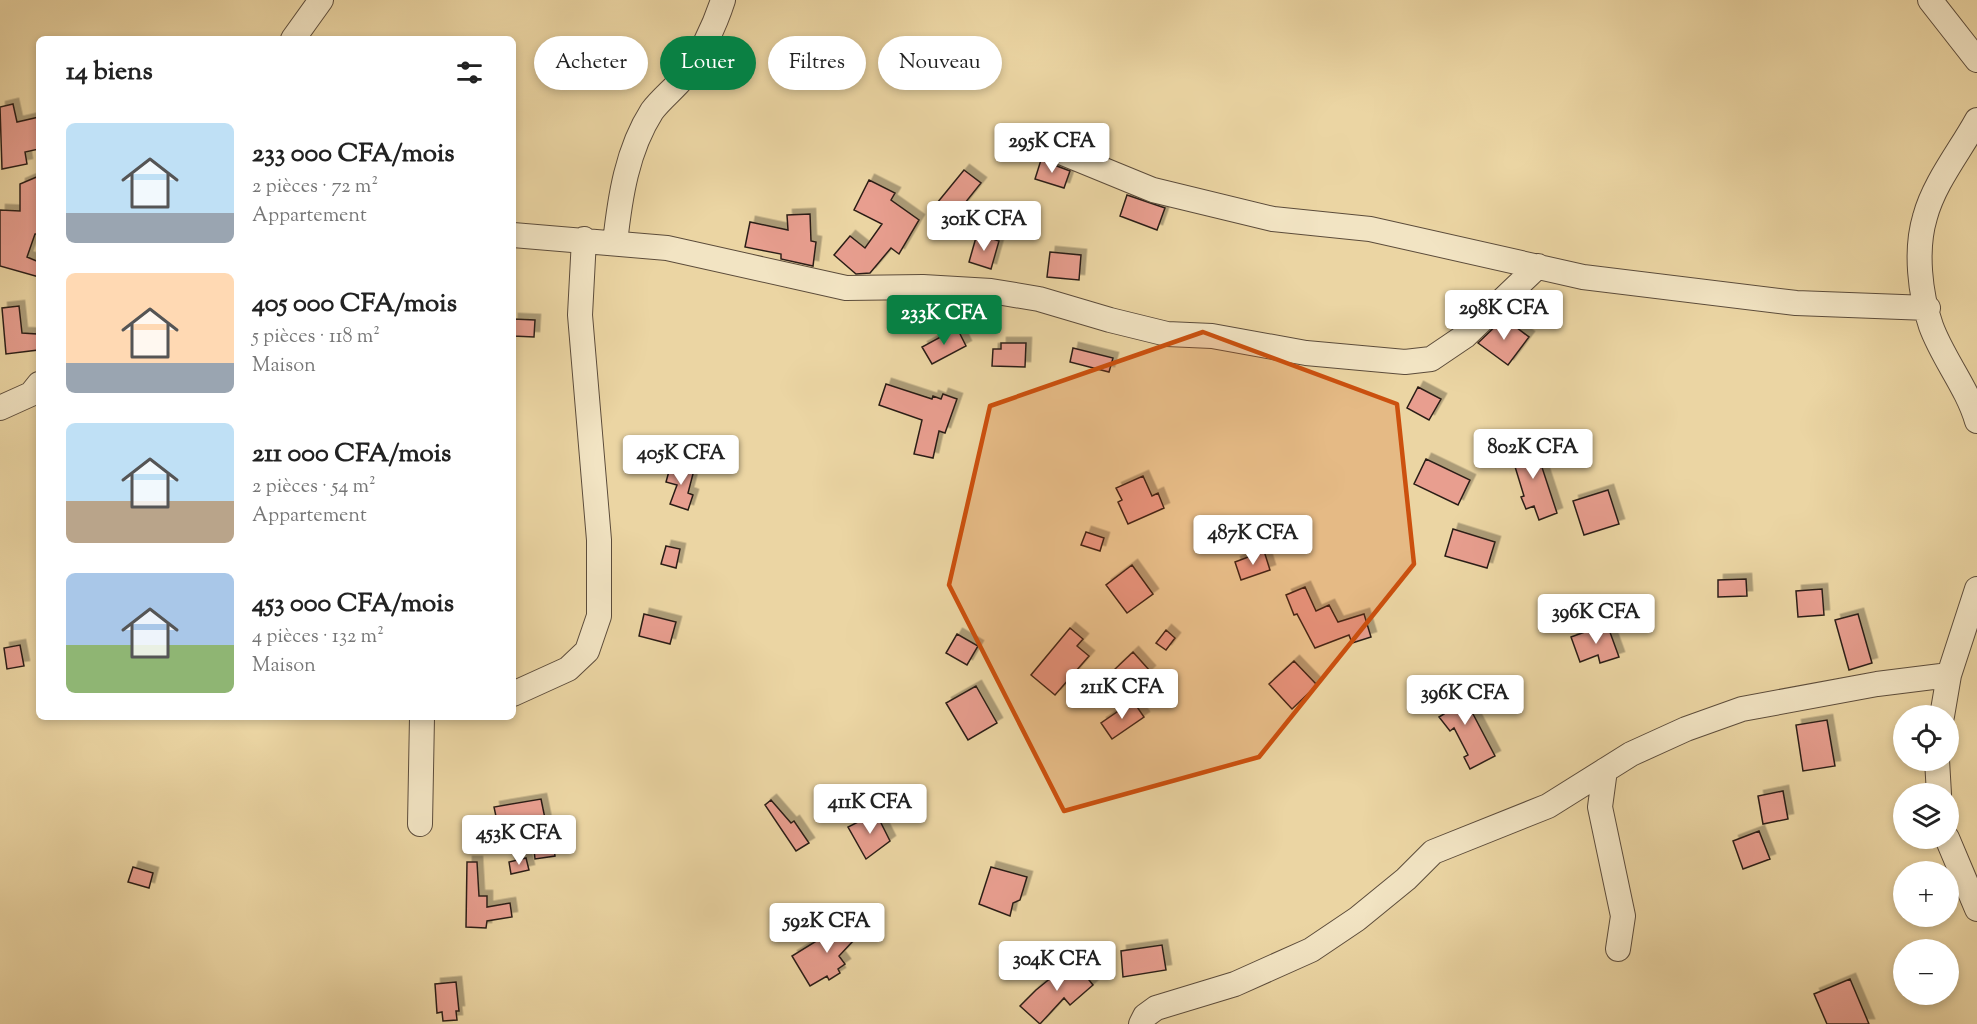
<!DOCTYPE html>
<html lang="fr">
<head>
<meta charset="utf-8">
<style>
  :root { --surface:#fff; --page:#f2f2f2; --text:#222; --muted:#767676; --accent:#0b8043 }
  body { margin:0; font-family:"Sorts Mill Goudy",serif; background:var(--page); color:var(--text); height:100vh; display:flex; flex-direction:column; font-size:22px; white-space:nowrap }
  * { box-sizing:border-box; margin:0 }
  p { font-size:20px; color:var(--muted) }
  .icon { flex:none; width:33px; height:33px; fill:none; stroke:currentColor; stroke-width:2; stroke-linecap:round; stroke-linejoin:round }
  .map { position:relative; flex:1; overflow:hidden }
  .drawer { position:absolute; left:36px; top:36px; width:480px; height:684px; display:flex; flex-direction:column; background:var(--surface); border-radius:9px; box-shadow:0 3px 9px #0003 }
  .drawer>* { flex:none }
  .top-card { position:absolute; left:534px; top:36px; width:570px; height:54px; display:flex; gap:12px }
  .buttons { position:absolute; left:1893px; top:705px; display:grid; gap:12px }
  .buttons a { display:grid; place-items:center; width:66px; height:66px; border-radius:50%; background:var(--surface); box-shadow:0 3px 9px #0003; font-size:30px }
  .price { position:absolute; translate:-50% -51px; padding:0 14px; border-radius:6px; background:#fff; color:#222; font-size:20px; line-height:39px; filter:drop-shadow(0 2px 3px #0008) }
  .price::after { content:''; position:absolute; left:50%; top:36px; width:18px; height:14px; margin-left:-9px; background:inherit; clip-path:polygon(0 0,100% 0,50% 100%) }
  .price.current { background:var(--accent); color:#fff }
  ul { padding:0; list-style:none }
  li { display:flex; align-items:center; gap:18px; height:150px; padding:0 30px }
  li span { display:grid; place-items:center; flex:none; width:168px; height:120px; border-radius:9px; color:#555 }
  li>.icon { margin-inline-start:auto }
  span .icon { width:72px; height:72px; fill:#fffc; stroke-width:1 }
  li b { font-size:26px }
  h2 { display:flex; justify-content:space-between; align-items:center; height:72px; padding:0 30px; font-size:26px }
  .chip { padding:0 21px; border-radius:27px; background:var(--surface); box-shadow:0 3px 9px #0003; font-size:21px; line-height:54px }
  .chip.current { background:var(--accent); color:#fff }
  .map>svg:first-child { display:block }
  .building { fill:#e89e8f; stroke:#2c1f18; stroke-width:1.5; filter:url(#shadow) }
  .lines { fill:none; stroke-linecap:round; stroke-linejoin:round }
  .minor-casing { stroke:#5c4c3b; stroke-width:26 }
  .minor { stroke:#f2e4c3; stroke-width:24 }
  .marked { fill:#cc500e; fill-opacity:0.2; stroke:#cc500e; stroke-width:4.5; stroke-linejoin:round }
</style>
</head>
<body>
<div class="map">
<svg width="1977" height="1024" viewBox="0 0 1977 1024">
  <defs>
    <filter id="shadow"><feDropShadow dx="5.5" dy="-5.5" stdDeviation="0" flood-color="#0004"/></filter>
  </defs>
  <rect width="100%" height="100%" fill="#ebd5a3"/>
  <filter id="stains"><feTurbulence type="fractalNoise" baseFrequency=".00333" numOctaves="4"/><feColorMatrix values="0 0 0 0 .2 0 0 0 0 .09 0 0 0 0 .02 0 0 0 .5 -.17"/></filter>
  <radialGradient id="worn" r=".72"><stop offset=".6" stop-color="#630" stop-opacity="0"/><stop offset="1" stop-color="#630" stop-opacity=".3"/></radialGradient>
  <!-- building -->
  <path class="building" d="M13 104 17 122 39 117V149L25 152 27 164 2 169 0 107Z
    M1041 160 1070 171 1064 188 1035 179Z
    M964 170 981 183 949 223 933 208Z
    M39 176V234H35L27 257 39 262V277L0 266V210L20 211V184Z
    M869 180 895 193 891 200 919 220 899 254 891 248 870 273 856 274 834 255 850 236 865 248 882 224 854 210Z
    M1127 195 1165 208 1157 230 1120 216Z
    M810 214 811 241 816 242 813 266 781 259V254L745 247 750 222 788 230 787 215Z
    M977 234 999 241 991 269 969 262Z
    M1050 252 1081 255 1079 280 1047 277Z
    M19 306 22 333 37 334 38 350 6 354 2 308Z
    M1504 318 1529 337 1508 365 1478 343Z
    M513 319 535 320 534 337 513 336Z
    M957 328 966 346 932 364 922 347Z
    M1001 343H1026L1025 367 992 366 993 349H1001Z
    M1073 348 1113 358 1109 372 1070 362Z
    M886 384 932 399 933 396 941 399 943 394 957 399 945 433 939 431 933 458 914 454 922 420 879 405Z
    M1418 387 1441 399 1429 420 1407 408Z
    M1533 440 1557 513 1539 520 1534 506 1526 509 1521 497 1524 496 1509 447Z
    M1426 459 1470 480 1458 505 1414 484Z
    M671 464 694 470 688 493 693 495 688 510 670 504 677 485 666 482Z
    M1143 476 1152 496 1158 493 1164 508 1128 524 1118 502 1122 500 1116 488Z
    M1608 490 1619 524 1584 535 1573 501Z
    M1453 529 1495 542 1487 568 1445 556Z
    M1086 532 1104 538 1100 551 1081 545Z
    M666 546 680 549 676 568 661 564Z
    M1264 551 1270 570 1241 580 1235 562Z
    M1132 565 1153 594 1127 613 1106 585Z
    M1746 579 1747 596 1718 597V580Z
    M1305 587 1316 611 1329 605 1338 622 1364 614 1371 637 1352 643 1349 635 1315 648 1297 614 1294 615 1286 595Z
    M1822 589 1824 615 1798 617 1796 591Z
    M644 614 676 622 670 644 639 636Z
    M1858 614 1872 663 1849 670 1835 620Z
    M1607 624 1619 657 1600 663 1598 655 1580 662 1571 637Z
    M1070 628 1083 639 1077 646 1089 656 1055 695 1031 675Z
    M1166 630 1175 638 1166 650 1156 643Z
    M957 634 978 646 967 665 946 653Z
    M20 645 24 666 7 669 4 648Z
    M1133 652 1150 671 1131 689 1114 670Z
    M1294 661 1317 685 1292 709 1269 684Z
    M1455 685 1475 712 1473 714 1495 756 1470 769 1464 757 1468 755 1454 728 1450 731 1439 717 1444 714 1434 700Z
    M976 686 997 723 968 740 946 703Z
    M1133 701 1144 717 1112 739 1101 723Z
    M1827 720 1835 766 1803 771 1796 725Z
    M1783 791 1788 819 1763 824 1758 796Z
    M541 799 548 833 552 832 555 856 535 859 532 830 516 833 514 823 498 826 494 807Z
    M771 800 791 823 794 821 809 843 796 851 765 805Z
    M876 813 890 841 866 859 848 827Z
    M1759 831 1770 859 1743 869 1733 841Z
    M526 858 529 870 511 874 509 862Z
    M467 862H477L479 896H487V907L510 903 512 917 487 921 486 928 466 927Z
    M133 867 153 873 149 888 128 882Z
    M991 867 1027 877 1020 900 1013 903 1010 916 979 904Z
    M855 916 867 926 839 956 845 964 838 969 840 973 829 980 827 976 810 986 792 956 826 935 831 942Z
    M1162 945 1166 970 1123 977 1121 951Z
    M1073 960 1093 985 1070 1005 1064 998 1040 1024 1020 1006 1036 990Z
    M1850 979 1869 1024H1827L1814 994Z
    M456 982 459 1011H456L457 1020 443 1021 442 1012 437 1013 435 984Z"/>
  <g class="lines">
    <defs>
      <path id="minor" d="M1930 0 1977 60
        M293 39 321 0
        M1977 120C1960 151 1934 183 1925 217 1915 250 1920 294 1931 326 1943 359 1967 387 1977 421
        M1048 147 1153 190 1273 219 1370 229 1583 277 1796 303 1928 308
        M513 235 667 248 846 288 923 287 991 291 1039 299 1110 320 1167 334 1212 336 1306 353 1405 362 1431 359 1465 336 1538 266
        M615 243C620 197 627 150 652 111 661 99 674 89 683 78 700 57 715 25 723 0
        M0 408 31 394 39 384
        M513 694 568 669 587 651 599 616V540L580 315 584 239
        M1942 716 1949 675 1977 589
        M1937 760 1939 794
        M1605 770 1600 807 1623 916 1618 949
        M420 824 422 717
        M1947 838 1977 909
        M1141 1024 1145 1016 1156 1008 1235 984 1311 950 1357 919 1406 879 1433 852 1548 806 1631 754 1686 729 1742 709 1877 684 1949 675"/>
    </defs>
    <!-- minor casing -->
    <use href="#minor" class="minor-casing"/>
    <!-- minor -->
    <use href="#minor" class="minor"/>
  </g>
  <!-- marked area -->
  <path class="marked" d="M1203 332 1397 404 1414 564 1259 757 1064 811 949 585 990 406Z"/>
  <rect width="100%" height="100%" filter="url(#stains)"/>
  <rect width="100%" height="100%" fill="url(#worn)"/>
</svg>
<div class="buttons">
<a><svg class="icon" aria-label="locate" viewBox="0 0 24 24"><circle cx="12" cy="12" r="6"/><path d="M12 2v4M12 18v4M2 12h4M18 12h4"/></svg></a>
<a><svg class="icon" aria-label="layers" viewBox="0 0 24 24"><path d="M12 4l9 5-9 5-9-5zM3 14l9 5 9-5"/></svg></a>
<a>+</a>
<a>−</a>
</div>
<b class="price" style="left:1052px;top:174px">295K CFA</b>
<b class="price" style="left:984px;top:252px">301K CFA</b>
<b class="price" style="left:1504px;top:341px">298K CFA</b>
<b class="price current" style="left:944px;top:346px">233K CFA</b>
<b class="price" style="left:1533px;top:480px">802K CFA</b>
<b class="price" style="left:681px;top:486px">405K CFA</b>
<b class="price" style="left:1253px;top:566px">487K CFA</b>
<b class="price" style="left:1596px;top:645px">396K CFA</b>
<b class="price" style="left:1122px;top:720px">211K CFA</b>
<b class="price" style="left:1465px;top:726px">396K CFA</b>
<b class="price" style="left:870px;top:835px">411K CFA</b>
<b class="price" style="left:519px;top:866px">453K CFA</b>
<b class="price" style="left:827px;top:954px">592K CFA</b>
<b class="price" style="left:1057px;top:992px">304K CFA</b>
<div class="top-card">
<a class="chip">Acheter</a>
<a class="chip current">Louer</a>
<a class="chip">Filtres</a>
<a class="chip">Nouveau</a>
</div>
<section class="drawer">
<h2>14 biens<svg class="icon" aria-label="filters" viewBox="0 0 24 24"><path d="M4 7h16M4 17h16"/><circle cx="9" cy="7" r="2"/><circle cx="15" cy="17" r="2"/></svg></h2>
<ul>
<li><span style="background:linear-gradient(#bfe0f5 75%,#9aa5b1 0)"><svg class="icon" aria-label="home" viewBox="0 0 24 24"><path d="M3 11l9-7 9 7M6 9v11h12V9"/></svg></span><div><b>233 000 CFA/mois</b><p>2 pièces · 72 m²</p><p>Appartement</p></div></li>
<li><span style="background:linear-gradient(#ffd9b3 75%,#9aa5b1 0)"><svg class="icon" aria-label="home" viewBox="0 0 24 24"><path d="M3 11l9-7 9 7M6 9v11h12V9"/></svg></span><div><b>405 000 CFA/mois</b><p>5 pièces · 118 m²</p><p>Maison</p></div></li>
<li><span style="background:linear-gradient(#bfe0f5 65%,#b9a48a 0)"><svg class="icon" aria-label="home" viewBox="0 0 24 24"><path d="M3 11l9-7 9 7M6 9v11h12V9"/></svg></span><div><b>211 000 CFA/mois</b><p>2 pièces · 54 m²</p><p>Appartement</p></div></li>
<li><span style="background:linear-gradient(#a9c7e8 60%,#8fb573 0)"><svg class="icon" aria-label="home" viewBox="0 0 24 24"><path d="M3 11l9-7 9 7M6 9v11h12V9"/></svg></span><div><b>453 000 CFA/mois</b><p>4 pièces · 132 m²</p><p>Maison</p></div></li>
</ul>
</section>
</div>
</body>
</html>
